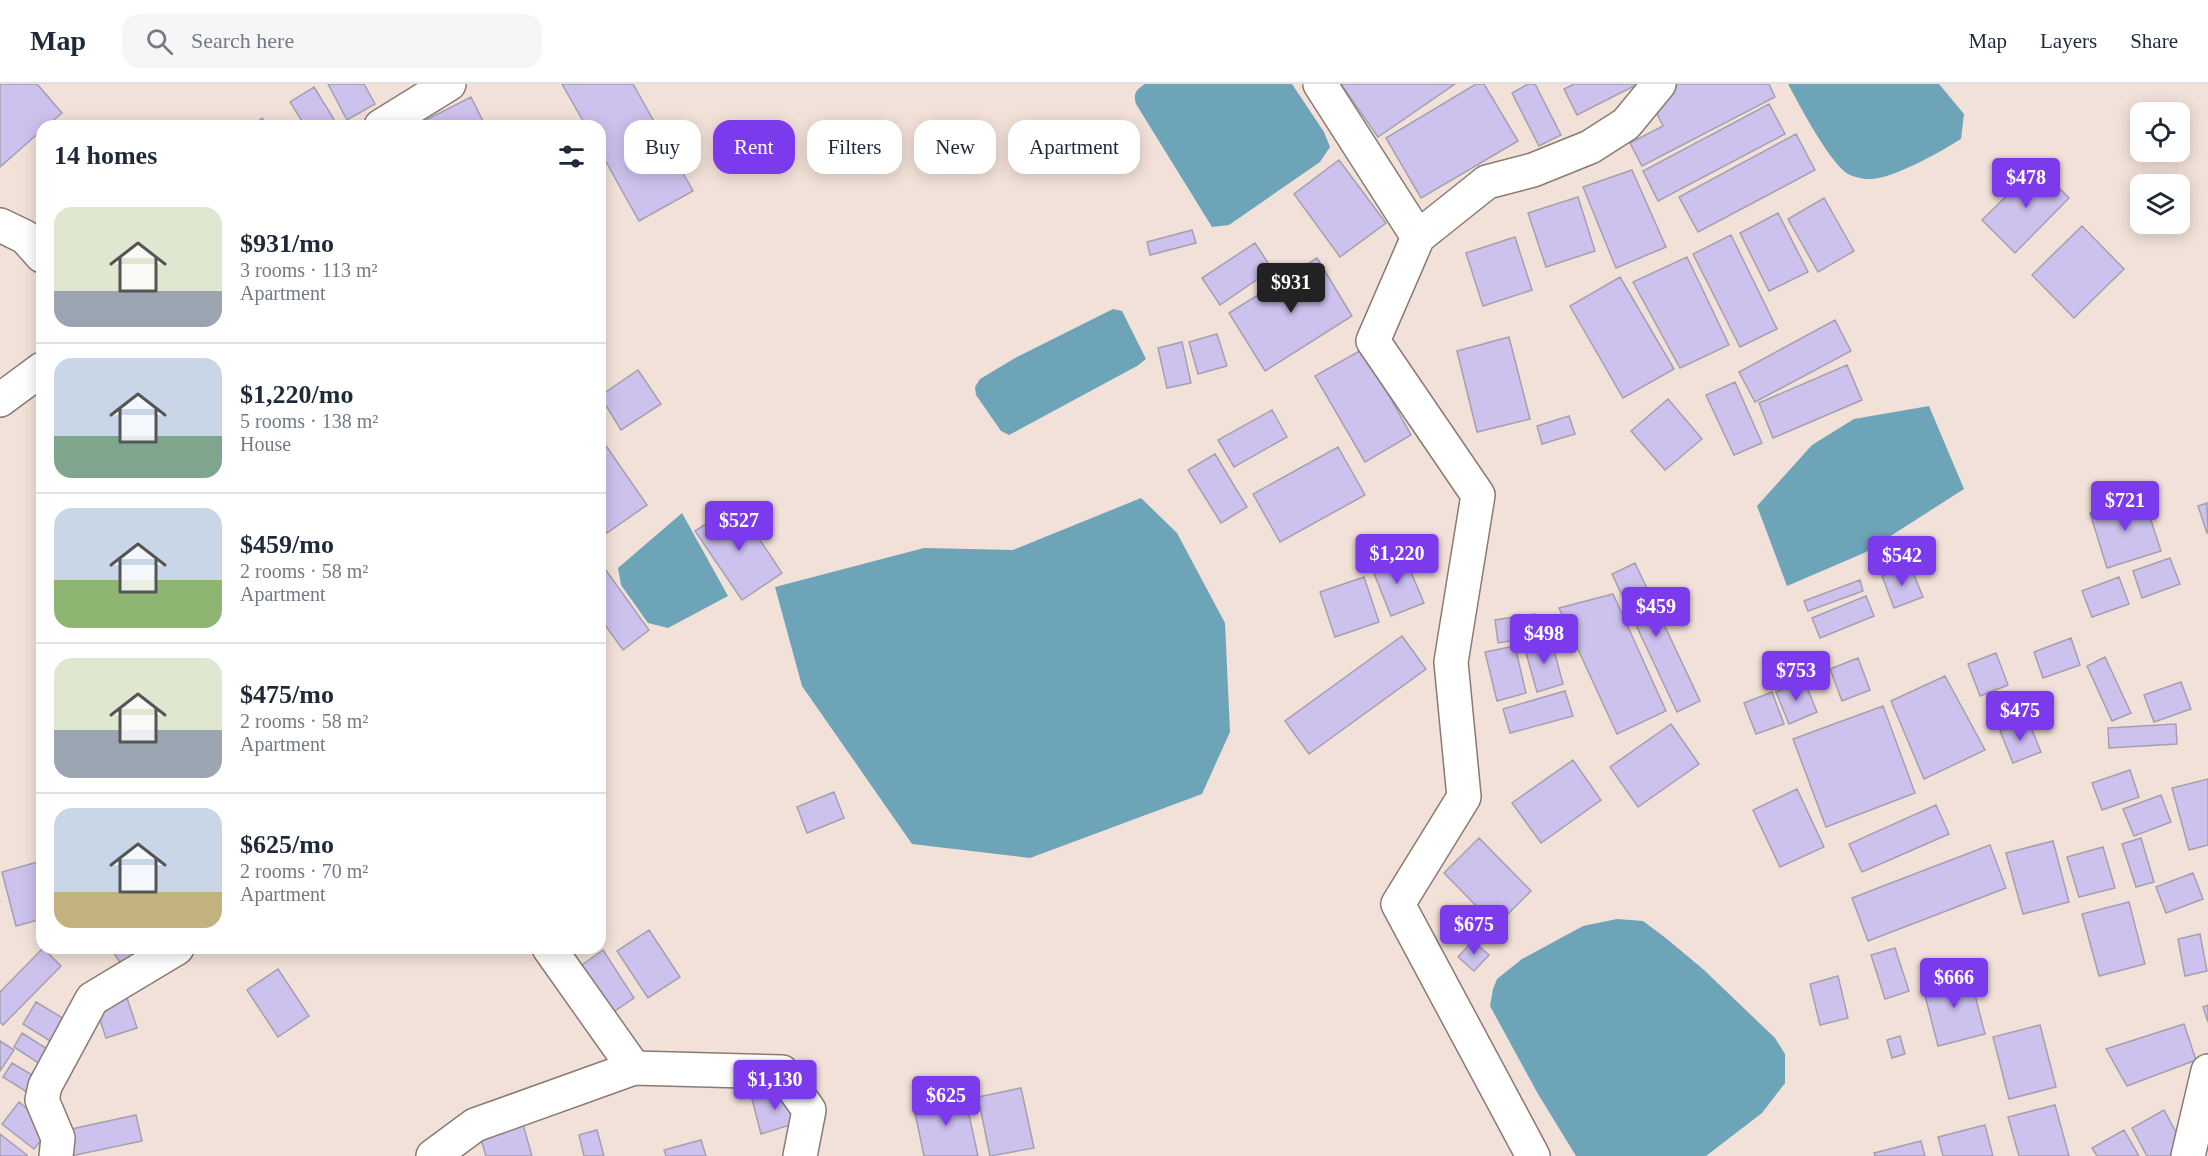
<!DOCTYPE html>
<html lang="en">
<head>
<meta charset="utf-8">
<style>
  :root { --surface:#fff; --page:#f6f6f7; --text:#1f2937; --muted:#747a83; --line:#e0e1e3; --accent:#7c3aed }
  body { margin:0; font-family:"Times New Roman",serif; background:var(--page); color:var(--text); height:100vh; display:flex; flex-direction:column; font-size:22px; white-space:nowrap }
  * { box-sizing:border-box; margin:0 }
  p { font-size:20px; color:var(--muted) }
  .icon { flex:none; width:33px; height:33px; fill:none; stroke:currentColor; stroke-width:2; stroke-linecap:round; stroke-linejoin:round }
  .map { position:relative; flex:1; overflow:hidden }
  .details { position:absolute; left:36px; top:36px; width:570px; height:834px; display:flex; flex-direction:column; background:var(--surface); border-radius:18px; box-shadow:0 3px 15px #0003 }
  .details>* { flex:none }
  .guide { position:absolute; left:624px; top:36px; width:570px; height:54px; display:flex; gap:12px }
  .fabs { position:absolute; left:2130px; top:18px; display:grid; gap:12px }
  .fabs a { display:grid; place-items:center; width:60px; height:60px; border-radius:12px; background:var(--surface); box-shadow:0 3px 15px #0003; font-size:30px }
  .price { position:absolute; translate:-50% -51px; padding:0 14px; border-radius:6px; background:var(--accent); color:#fff; font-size:20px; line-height:39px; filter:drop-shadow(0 2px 3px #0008) }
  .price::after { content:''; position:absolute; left:50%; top:36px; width:18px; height:14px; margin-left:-9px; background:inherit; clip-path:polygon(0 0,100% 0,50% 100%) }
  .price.on { background:#222; color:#fff }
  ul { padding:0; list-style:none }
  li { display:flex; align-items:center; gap:18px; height:150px; padding:0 18px }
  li+li { border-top:2px solid var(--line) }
  li span { display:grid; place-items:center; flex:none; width:168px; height:120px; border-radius:18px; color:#555 }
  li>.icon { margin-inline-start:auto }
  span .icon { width:72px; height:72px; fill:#fffc; stroke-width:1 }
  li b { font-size:26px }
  h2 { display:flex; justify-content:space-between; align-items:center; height:72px; padding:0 18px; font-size:26px }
  .chip { padding:0 21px; border-radius:18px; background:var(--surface); box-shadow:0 3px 15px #0003; font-size:21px; line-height:54px }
  .chip.on { background:var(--accent); color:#fff }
  header { display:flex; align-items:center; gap:36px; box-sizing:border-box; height:84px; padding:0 30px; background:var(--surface); border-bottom:2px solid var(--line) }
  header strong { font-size:28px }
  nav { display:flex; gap:33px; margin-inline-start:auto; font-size:21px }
  .search { width:420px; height:54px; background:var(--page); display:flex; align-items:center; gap:15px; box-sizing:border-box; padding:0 21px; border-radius:18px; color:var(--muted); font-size:22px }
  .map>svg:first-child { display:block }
  .water { fill:#6da4b7 }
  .building { fill:#cdc1ee; stroke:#a4a0b0; stroke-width:1.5 }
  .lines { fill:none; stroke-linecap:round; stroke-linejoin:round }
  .minor-casing { stroke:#8a7a72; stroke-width:36 }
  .minor { stroke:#fff; stroke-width:33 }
</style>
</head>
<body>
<header>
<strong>Map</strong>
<div class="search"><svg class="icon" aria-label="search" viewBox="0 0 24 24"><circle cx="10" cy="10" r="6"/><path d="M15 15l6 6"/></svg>Search here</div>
<nav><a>Map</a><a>Layers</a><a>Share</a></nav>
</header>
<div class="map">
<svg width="2208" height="1072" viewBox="0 0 2208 1072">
  <rect width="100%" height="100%" fill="#f2e1d8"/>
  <!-- water -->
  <path class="water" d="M1145 0H1292L1324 48 1330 63 1320 78 1229 141 1212 143 1136 20C1133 9 1136 6 1145 0Z
    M1788 0H1939L1964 30 1961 55C1942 67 1889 97 1868 95 1863 95 1855 93 1850 91 1831 82 1799 20 1788 0Z
    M1113 225 1122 227 1146 275 1137 282 1009 351 1001 347 976 311 975 303 980 295 1015 274Z
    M1929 322 1964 405 1864 469 1787 502 1757 422 1812 361 1854 335Z
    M1141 414 1177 449 1225 539 1230 648 1202 710 1030 774 912 760 802 602 775 503 924 464 1013 466Z
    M682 429 728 512 668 544 648 539 621 501 618 484Z
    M1617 835 1643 837 1667 855 1704 886 1775 954 1785 970V999L1762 1029 1706 1072H1576L1538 1010 1490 922 1493 905 1497 895 1522 875 1583 842Z"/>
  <!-- building -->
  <path class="building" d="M0 0H37L62 29 47 42H42V46L0 83Z
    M328 0H364L375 20 347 36Z
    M562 0H633L693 107 639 137 600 67V42H586Z
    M1341 0H1455L1378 53Z
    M1476 0H1484L1518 57 1421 114 1386 54Z
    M1528 0H1535L1561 51 1539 62 1512 9Z
    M1574 0H1638L1577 31 1564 5Z
    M1678 0H1769L1775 13 1642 82 1630 59 1663 42 1649 14Z
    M314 3 338 42H305L290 18Z
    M471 13 483 37 474 42H427L424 37Z
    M1769 20 1785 50 1658 117 1643 87Z
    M262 34 269 42H252Z
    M1796 50 1815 86 1698 148 1679 113Z
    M1339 76 1386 139 1340 173 1294 110Z
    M2037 82 2069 114 2015 169 1982 136Z
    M1632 86 1666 163 1616 184 1583 103Z
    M1578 113 1595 167 1546 183 1528 129Z
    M1824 114 1854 167 1818 188 1788 135Z
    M1778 129 1808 188 1769 207 1740 149Z
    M2082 142 2124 185 2074 234 2032 191Z
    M1192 146 1196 159 1150 171 1147 158Z
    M1731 151 1777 245 1740 263 1693 170Z
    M1515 153 1532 206 1483 222 1466 169Z
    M1255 159 1272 185 1220 221 1202 194Z
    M1687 173 1729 261 1680 284 1633 198Z
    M1317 174 1352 232 1265 287 1229 229Z
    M1620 193 1674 285 1623 314 1570 222Z
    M1835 236 1851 267 1755 318 1739 288Z
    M1217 250 1227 282 1198 290 1189 258Z
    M1509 253 1530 335 1477 348 1457 267Z
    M1182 258 1191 299 1167 304 1158 264Z
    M1363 265 1411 351 1365 378 1315 292Z
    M1847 281 1862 316 1773 354 1759 319Z
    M638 286 661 320 621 346 600 312Z
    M1735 298 1762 359 1734 371 1706 311Z
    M1668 315 1702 355 1665 386 1631 347Z
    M1272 326 1287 353 1234 383 1218 356Z
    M1569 332 1575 350 1542 360 1537 342Z
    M600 353 647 421 607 449 600 439Z
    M1338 363 1365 411 1280 458 1253 410Z
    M1215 370 1247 423 1221 439 1188 386Z
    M2143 412 2161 467 2107 484 2090 429Z
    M2207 419 2208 449H2207L2198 422Z
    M736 420 782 489 742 516 695 447Z
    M1403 469 1424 519 1391 532 1371 482Z
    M2170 474 2180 500 2142 514 2133 487Z
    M600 478 649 546 623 566 600 534Z
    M1635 479 1700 617 1677 628 1612 490Z
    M1910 481 1923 513 1894 524 1882 492Z
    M1364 493 1379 538 1335 553 1320 508Z
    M2119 493 2129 520 2092 533 2082 507Z
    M1860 496 1863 507 1808 527 1804 517Z
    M1613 510 1666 627 1617 650 1559 524Z
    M1866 512 1874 532 1820 554 1812 534Z
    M1535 530 1538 553 1498 559 1495 536Z
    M1402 552 1426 585 1309 670 1285 637Z
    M2071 554 2080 581 2043 594 2034 568Z
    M1551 555 1563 600 1537 608 1524 562Z
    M1515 562 1526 609 1497 617 1485 568Z
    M1996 569 2008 601 1980 612 1968 580Z
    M2105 573 2131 629 2112 637 2087 582Z
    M1858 574 1870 606 1842 617 1830 585Z
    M1945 592 1985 666 1924 695 1891 617Z
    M1804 596 1817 628 1789 640 1776 608Z
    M2181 598 2191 625 2154 638 2144 611Z
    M1565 607 1573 632 1510 649 1503 625Z
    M1772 608 1784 640 1756 650 1744 619Z
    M1883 622 1915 709 1826 743 1793 655Z
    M2028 636 2041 668 2013 679 2000 647Z
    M1671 640 1699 680 1638 723 1610 683Z
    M2176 640 2177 660 2109 664 2108 644Z
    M1573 676 1601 716 1541 759 1512 719Z
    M2130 686 2139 713 2102 726 2092 699Z
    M2208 695V761L2189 766 2172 704Z
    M1797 705 1824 763 1780 783 1753 726Z
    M834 708 844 734 807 749 797 723Z
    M2161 711 2171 738 2134 752 2123 725Z
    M1936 721 1949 750 1862 788 1849 760Z
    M1479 754 1531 807 1496 842 1444 789Z
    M2141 754 2154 798 2136 803 2122 760Z
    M2053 757 2069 818 2023 830 2006 769Z
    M1990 761 2006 804 1868 857 1852 814Z
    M2103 763 2115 804 2079 813 2067 773Z
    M41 777 42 835 16 842 2 788Z
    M2193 789 2203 815 2166 829 2156 803Z
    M2129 818 2145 880 2099 892 2082 830Z
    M649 846 680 893 648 914 617 867Z
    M2200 850 2207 887 2185 892 2178 855Z
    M1473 857 1489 871 1474 887 1458 873Z
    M43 864 61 882 3 941 0 938V908Z
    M110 864H161L127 888Z
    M1895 864 1909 907 1885 915 1871 871Z
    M603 866 634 914 603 935 572 888Z
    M278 885 309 932 278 953 247 906Z
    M1969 888 1985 950 1938 962 1922 900Z
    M1838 892 1848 934 1820 941 1810 900Z
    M126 911 137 944 106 954 95 921Z
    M36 918 71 939 58 962 23 940Z
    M2208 921V938L2203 923Z
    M2184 940 2196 976 2127 1002 2106 965Z
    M2040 941 2056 1003 2009 1015 1993 953Z
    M22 949 55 970 46 984 14 963Z
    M1900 952 1905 970 1892 974 1887 956Z
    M0 957 14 966 0 987Z
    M12 979 39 995 30 1010 3 993Z
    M788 1004 799 1038 761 1050 752 1015Z
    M1021 1004 1034 1064 990 1072 978 1013Z
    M964 1008 978 1072H924L913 1019Z
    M19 1018 51 1044 34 1065 2 1040Z
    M2055 1021 2069 1072H2019L2008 1033Z
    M2164 1026 2184 1063 2169 1072H2147L2132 1044Z
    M520 1030 532 1072H486L477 1042Z
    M136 1031 142 1057 71 1072 62 1047Z
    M1985 1041 1993 1072H1943L1938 1053Z
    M597 1046 604 1072H584L579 1051Z
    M2124 1046 2139 1072H2097L2092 1064Z
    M0 1050 27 1071V1072H0Z
    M701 1056 706 1072H666L664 1066Z
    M1921 1057 1925 1072H1875L1874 1069Z"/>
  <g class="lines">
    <defs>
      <path id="minor" d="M1320 0 1418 153 1373 257 1478 411 1451 578 1464 713 1398 820 1533 1072
        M381 42 449 0
        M0 141 25 153 42 172
        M1418 153 1487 98 1533 86 1590 63 1626 40 1659 0
        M0 316 42 285
        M634 984 782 988 809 1026 800 1072
        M56 1072 58 1054 42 1016 45 1002 92 915 177 864
        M433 1072 475 1041 634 984 549 864
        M2188 1072 2208 987"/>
    </defs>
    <!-- minor casing -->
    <use href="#minor" class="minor-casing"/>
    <!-- minor -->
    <use href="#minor" class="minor"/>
  </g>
</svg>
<div class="fabs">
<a><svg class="icon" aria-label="locate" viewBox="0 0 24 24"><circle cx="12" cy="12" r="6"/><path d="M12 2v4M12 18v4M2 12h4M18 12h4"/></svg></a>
<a><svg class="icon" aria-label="layers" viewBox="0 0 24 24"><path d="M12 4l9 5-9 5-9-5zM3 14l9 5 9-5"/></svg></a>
</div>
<b class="price" style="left:2026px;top:125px">$478</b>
<b class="price on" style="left:1291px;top:230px">$931</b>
<b class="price" style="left:2125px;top:448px">$721</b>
<b class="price" style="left:739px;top:468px">$527</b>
<b class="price" style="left:1397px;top:501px">$1,220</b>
<b class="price" style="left:1902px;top:503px">$542</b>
<b class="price" style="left:1656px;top:554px">$459</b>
<b class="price" style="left:1544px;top:581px">$498</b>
<b class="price" style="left:1796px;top:618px">$753</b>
<b class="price" style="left:2020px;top:658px">$475</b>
<b class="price" style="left:1474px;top:872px">$675</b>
<b class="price" style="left:1954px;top:925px">$666</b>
<b class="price" style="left:775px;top:1027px">$1,130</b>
<b class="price" style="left:946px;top:1043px">$625</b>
<div class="guide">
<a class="chip">Buy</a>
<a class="chip on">Rent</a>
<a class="chip">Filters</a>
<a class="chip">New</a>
<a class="chip">Apartment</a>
</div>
<section class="details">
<h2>14 homes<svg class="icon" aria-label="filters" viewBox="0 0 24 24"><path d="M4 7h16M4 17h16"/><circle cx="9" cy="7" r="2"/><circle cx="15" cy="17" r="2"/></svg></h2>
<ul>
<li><span style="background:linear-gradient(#dfe7d0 70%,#9aa5b1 0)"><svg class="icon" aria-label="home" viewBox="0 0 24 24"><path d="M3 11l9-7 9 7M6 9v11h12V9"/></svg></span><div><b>$931/mo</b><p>3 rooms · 113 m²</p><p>Apartment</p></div></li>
<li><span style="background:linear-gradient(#c9d6e8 65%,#7fa58c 0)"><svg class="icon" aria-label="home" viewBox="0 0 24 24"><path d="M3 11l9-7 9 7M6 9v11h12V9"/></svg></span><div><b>$1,220/mo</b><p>5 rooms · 138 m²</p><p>House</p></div></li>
<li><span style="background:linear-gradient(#c9d6e8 60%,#8fb573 0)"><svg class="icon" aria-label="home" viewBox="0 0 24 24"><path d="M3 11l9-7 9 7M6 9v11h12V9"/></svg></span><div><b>$459/mo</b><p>2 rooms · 58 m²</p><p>Apartment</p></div></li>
<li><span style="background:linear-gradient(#dfe7d0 60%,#9aa5b1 0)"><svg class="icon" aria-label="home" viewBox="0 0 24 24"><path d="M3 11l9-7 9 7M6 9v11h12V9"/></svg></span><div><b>$475/mo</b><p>2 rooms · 58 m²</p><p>Apartment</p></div></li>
<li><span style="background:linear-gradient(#c9d6e8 70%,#c2b280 0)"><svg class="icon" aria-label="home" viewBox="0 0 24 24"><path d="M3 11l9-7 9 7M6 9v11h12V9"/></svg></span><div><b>$625/mo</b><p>2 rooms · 70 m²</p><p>Apartment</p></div></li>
</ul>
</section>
</div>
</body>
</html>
